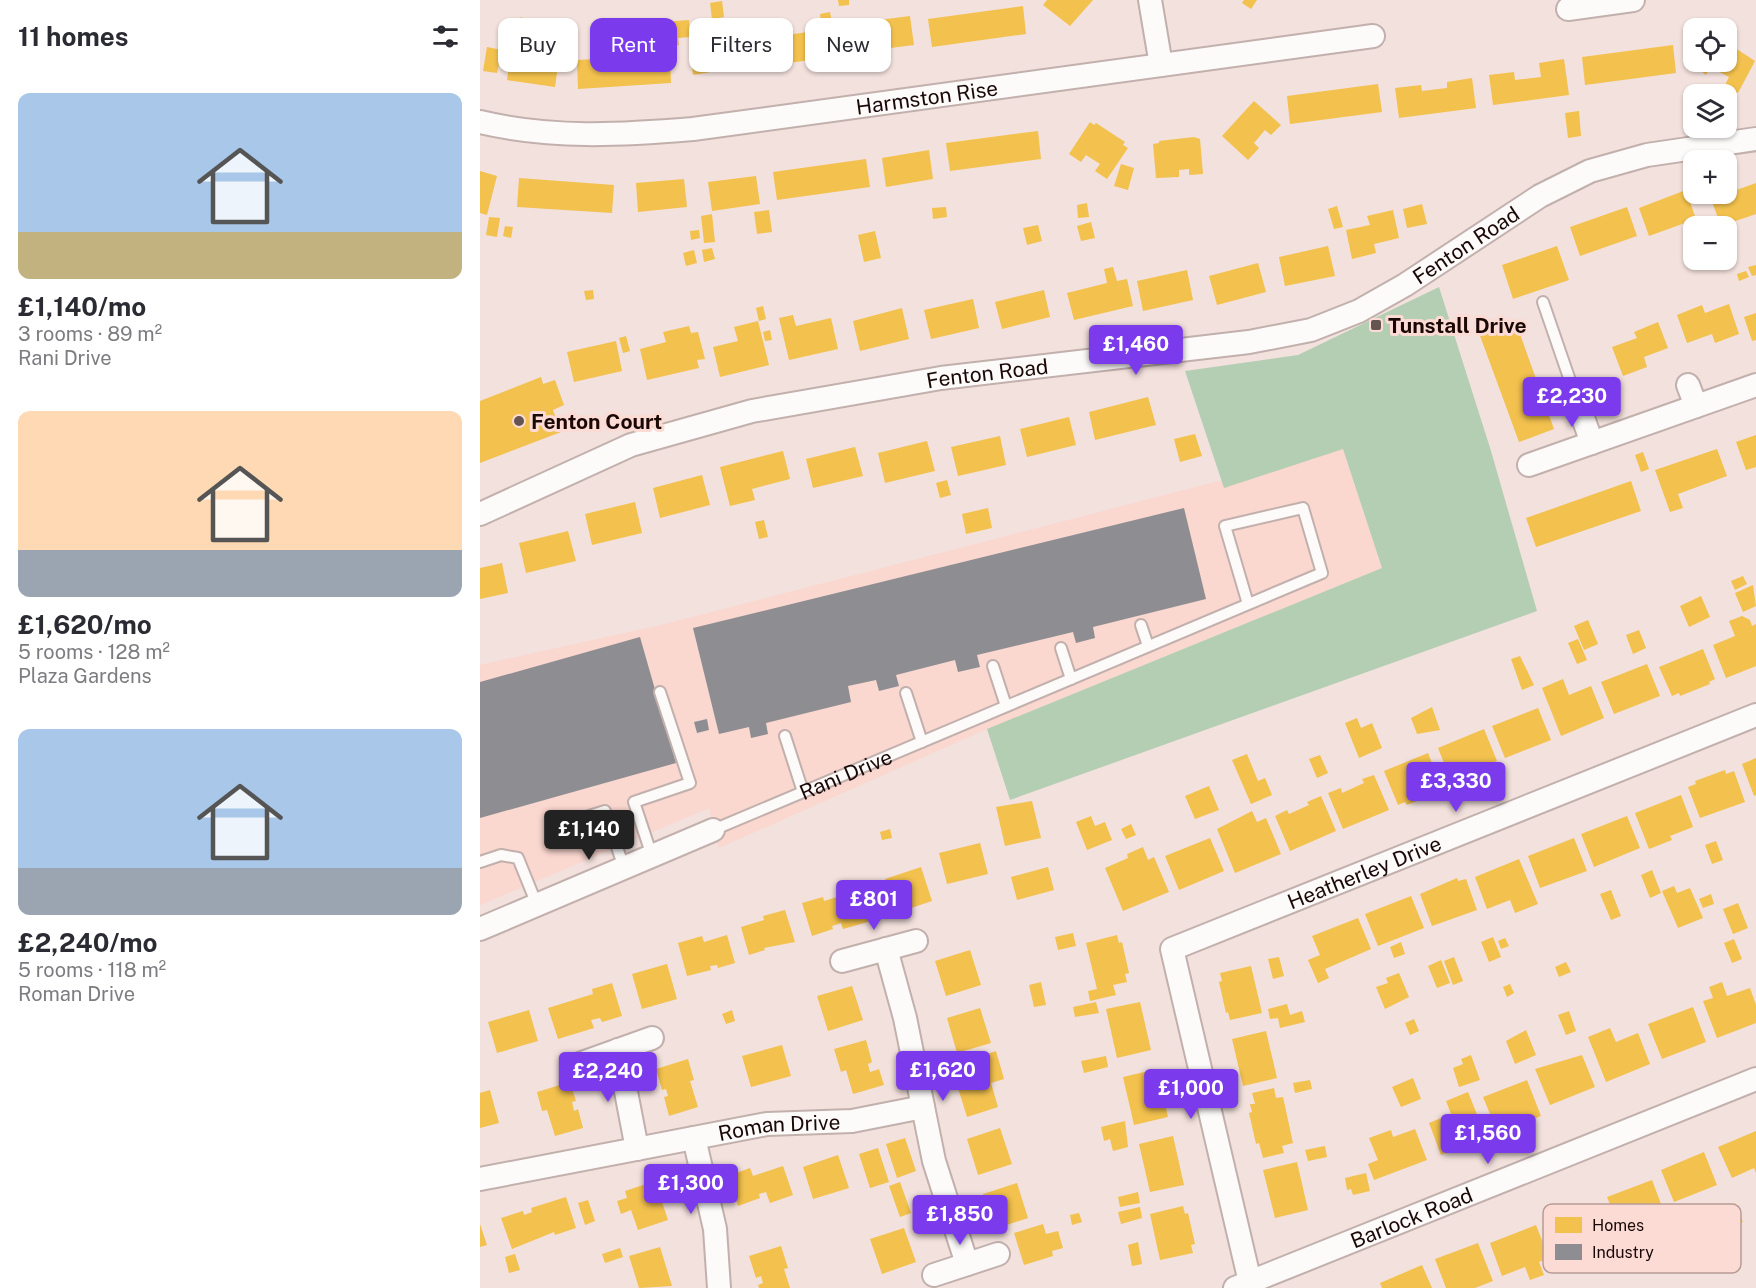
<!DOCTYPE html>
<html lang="en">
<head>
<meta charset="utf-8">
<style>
  :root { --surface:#fff; --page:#f2f2f3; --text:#2b2b33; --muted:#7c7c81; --accent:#7c3aed }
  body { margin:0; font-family:"Public Sans",sans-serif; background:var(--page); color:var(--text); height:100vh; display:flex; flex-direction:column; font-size:22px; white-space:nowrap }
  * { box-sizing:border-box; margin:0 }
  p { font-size:20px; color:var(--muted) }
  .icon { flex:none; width:33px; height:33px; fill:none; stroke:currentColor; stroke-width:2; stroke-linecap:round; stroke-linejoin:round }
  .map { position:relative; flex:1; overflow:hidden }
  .panel { display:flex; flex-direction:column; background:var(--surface); width:480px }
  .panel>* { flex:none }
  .banner { position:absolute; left:18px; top:18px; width:570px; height:54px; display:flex; gap:12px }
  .controls { position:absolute; left:1203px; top:18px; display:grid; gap:12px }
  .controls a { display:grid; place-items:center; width:54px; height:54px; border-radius:12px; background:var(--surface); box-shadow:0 2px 4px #0004; font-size:30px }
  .price { position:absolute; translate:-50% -51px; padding:0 14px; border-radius:6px; background:var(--accent); color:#fff; font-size:20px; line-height:39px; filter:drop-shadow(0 2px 3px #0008) }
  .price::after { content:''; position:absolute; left:50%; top:36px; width:18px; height:14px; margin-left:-9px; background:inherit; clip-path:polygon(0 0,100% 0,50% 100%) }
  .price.on { background:#222; color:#fff }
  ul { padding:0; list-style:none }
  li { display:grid; align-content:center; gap:12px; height:318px; padding:0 18px }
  li span { display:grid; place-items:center; height:186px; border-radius:12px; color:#555 }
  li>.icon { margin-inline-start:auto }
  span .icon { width:108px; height:108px; fill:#fffc; stroke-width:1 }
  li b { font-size:26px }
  h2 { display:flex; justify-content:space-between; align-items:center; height:72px; padding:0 18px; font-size:26px }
  .chip { padding:0 21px; border-radius:12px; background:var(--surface); box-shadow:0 2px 4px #0004; font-size:21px; line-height:54px }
  .chip.on { background:var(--accent); color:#fff }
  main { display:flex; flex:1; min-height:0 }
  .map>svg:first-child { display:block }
  .built { fill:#fad7cf }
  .forest { fill:#b4ceb3 }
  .homes { fill:#f2c14e }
  .industry { fill:#8d8d92 }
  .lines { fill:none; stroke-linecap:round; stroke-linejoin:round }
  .service-casing { stroke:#c2b0ad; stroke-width:14 }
  .minor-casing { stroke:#c2b0ad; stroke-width:26 }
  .service { stroke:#fdfafa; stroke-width:10 }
  .minor { stroke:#fdfafa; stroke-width:22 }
  .poi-dot { fill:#655451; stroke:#fcdbd4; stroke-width:2 }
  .labels { text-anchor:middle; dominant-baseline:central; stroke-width:6; stroke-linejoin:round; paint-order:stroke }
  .street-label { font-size:21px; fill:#190806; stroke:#fcdbd4 }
  .poi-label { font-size:21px; font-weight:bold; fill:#190806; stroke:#fcdbd4; text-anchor:start }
  .key { fill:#fcdbd4; stroke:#b89c96; stroke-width:1.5 }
  .key-label { font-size:16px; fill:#190806 }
</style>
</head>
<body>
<main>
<section class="panel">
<h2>11 homes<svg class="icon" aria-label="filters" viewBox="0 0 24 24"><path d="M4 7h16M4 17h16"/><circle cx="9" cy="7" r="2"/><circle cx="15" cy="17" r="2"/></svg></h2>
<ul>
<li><span style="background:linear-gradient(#a9c7e8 75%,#c2b280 0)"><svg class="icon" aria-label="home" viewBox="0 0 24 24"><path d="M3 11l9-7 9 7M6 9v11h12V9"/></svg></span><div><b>£1,140/mo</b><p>3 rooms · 89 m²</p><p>Rani Drive</p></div></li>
<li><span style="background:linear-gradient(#ffd9b3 75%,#9aa5b1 0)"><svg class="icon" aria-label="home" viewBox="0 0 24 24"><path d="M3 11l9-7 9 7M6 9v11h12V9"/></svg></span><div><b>£1,620/mo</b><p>5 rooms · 128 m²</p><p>Plaza Gardens</p></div></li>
<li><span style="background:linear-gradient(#a9c7e8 75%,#9aa5b1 0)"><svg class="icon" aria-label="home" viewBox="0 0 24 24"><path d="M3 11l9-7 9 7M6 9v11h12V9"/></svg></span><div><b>£2,240/mo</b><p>5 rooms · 118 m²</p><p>Roman Drive</p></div></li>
</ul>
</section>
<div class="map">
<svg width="1276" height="1288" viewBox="0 0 1276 1288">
  <rect width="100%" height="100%" fill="#f3e1dd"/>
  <!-- built -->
  <path class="built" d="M863 449 902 568 507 729 239 848 229 808 0 905V665L185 624Z"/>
  <!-- forest -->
  <path class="forest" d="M959 287 1011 451 1057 611 530 800 507 729 902 568 863 449 744 488 705 371 818 355Z"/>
  <!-- homes -->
  <path class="homes" d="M358 0H369V5L359 6Z
    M567 0H613L590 26 563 5Z
    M764 0H777L771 9 762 3Z
    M242 1 244 17 232 19 230 3Z
    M543 6 546 34 452 47 448 19Z
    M350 12 353 28 366 26 370 54 275 68 271 40 342 30 340 14Z
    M430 16 434 45 387 51 383 22Z
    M41 17 50 23 37 41 28 34Z
    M209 20 210 37 198 38 199 45 183 46 181 22Z
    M256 38 260 67 213 75 209 45Z
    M1246 42 1275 61 1258 93 1245 85 1249 77 1230 67 1226 75 1206 59 1214 45V62H1246Z
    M1193 45 1196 73 1105 85 1102 57Z
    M7 47 22 50 17 73 3 71Z
    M31 51 79 58 75 87 27 80Z
    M190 55 191 83 98 89 97 60Z
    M1084 59 1089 95 1013 105 1009 75 1034 72 1035 80 1061 77 1059 63Z
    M992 78 996 108 919 118 915 88 941 85 942 91 967 88V82Z
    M898 84 902 112 810 124 807 96Z
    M774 101 801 125 791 135 785 130 774 143 779 148 768 160 742 136Z
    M1099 111 1101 136 1088 138 1085 113Z
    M610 122 614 125 616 123 645 142 643 145 648 148 627 179 615 171 620 164 606 155 601 162 589 154Z
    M558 131 561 159 470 171 466 143Z
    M714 137 720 139 723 174 709 175V169L699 170V177L676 178 673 144 679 143V141Z
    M449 150 453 179 406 187 402 158Z
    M386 159 390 187 297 200 293 172Z
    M641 164 654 168 648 190 634 186Z
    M0 171 17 176 7 215 0 213Z
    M276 176 280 204 232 211 228 182Z
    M39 178 134 185 132 213 37 207Z
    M204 179 207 207 158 212 156 183Z
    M1276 183V214L1241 226 1231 199Z
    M1206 190 1216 219 1169 236 1159 208Z
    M607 203 609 217 598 218 597 205Z
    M942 204 947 224 927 228 923 209Z
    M857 206 863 227 854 229 848 209Z
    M466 207 467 217 453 219 452 208Z
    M1147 207 1157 236 1100 256 1090 227Z
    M289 210 292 232 277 234 274 212Z
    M913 210 919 238 894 244 896 253 872 259 866 230 890 225 887 216Z
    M232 214 235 242 224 243 221 216Z
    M9 217 20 218 17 237 6 235Z
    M611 222 615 238 601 241 597 226Z
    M558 225 562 241 547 245 543 228Z
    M25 226 33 227 31 238 23 236Z
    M219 230 220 238 211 240 210 231Z
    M395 231 401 258 384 262 378 235Z
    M848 246 855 276 805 286 799 257Z
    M1077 246 1089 280 1033 299 1022 265Z
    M232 248 235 259 224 262 222 250Z
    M214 250 217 263 206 266 203 253Z
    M1213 253 1217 265 1208 268 1204 256Z
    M778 263 786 292 737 305 729 276Z
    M1276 265V275L1272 276 1268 267Z
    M633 267 637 281 647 279 653 306 594 320 587 293 627 283 624 269Z
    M707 270 713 300 663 311 657 281Z
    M1266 271 1269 277 1259 281 1257 274Z
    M113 290 114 299 106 300 104 291Z
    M564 290 570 317 522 329 515 302Z
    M493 299 499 328 451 339 444 310Z
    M1249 304 1259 334 1235 343 1232 334 1207 343 1197 315 1222 305 1225 313Z
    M283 306 286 319 279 321 276 308Z
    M422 308 429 339 380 351 373 321Z
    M1276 313V340L1272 341 1264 317Z
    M313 315 316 326 351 318 358 349 309 360 299 318Z
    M1035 320 1074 429 1039 442 999 333Z
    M278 321 289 365 240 377 233 347 258 341 254 327Z
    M1178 322 1188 348 1164 357 1167 367 1143 376 1132 347 1157 338 1154 332Z
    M209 326 211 333 218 332 225 359 217 360 219 368 167 380 160 349 186 342 183 332Z
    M290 330 292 340 285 341 283 332Z
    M146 336 150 351 143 353 139 338Z
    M136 341 142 371 94 382 87 352Z
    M61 377 63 384 75 380 84 405 73 410 81 432 0 463V401Z
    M668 397 676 425 615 440 609 412Z
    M589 417 596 445 547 457 540 429Z
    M715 434 722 456 700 462 694 439Z
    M1276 435V467L1266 470 1256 442Z
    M520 436 526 465 478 476 471 447Z
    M447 441 455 471 405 483 398 453Z
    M375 447 383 476 333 488 326 459Z
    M1237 449 1247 476 1198 494 1203 508 1190 512 1175 470Z
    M303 451 310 479 272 489 275 500 250 506 240 467Z
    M1163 452 1169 469 1161 472 1155 455Z
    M222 475 230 505 180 518 173 488Z
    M467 480 471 495 460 498 456 483Z
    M1151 481 1161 511 1056 547 1046 518Z
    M155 502 162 533 112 545 105 514Z
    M508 508 512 528 486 534 482 514Z
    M284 520 288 537 279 539 275 522Z
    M88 531 96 561 46 573 39 543Z
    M22 563 28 593 0 599V568Z
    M1263 576 1267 584 1255 590 1251 581Z
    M1273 585 1276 606 1263 612 1255 593Z
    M1221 596 1230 617 1209 627 1200 606Z
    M1262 616 1270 620 1272 626 1276 624V666L1246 678 1233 645 1255 636 1249 621Z
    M1108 620 1118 644 1104 650 1094 626Z
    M1159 630 1166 648 1153 654 1146 635Z
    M1098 639 1107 660 1097 664 1088 643Z
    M1223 649 1235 679 1229 682 1230 684 1200 696 1199 693 1192 696 1179 667Z
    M1040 656 1054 685 1042 690 1031 659Z
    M1167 664 1180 696 1134 714 1121 682Z
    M1083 679 1089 695 1111 686 1124 718 1081 736 1062 688Z
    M952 707 960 730 937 734 931 718Z
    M1058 708 1071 740 1025 758 1012 726Z
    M877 718 881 728 892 723 902 748 879 758 865 723Z
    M1004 729 1017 761 971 781 958 748Z
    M948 753 962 788 955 791 956 793 927 805 925 802 918 805 904 771Z
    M767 754 778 781 785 778 792 795 771 804 752 760Z
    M840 755 848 773 837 778 829 759Z
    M1276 758V795L1274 796 1262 764Z
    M1245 770 1246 774 1254 771 1265 802 1220 818 1208 787 1216 784 1215 781Z
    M894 775 909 810 863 829 848 793 861 788 862 793 884 783 882 779Z
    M729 786 739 810 715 819 705 796Z
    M1201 795 1213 827 1190 836 1192 840 1169 849 1155 813Z
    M841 796 856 831 810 851 795 816 807 810 809 814 829 805 827 802Z
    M552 801 561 838 525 846 516 807Z
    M772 811 777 822 786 818 801 854 755 873 737 829Z
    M611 816 615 826 625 822 632 840 607 850 596 822Z
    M1147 816 1160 848 1114 867 1101 834Z
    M651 824 656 835 646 839 641 829Z
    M410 829 412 838 402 840 400 832Z
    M730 838 744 871 699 890 685 856Z
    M1094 838 1107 871 1060 888 1048 856Z
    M1236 841 1243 860 1232 864 1225 845Z
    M500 843 508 874 467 884 459 853Z
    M663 847 668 860 674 857 689 892 643 911 625 868 648 858 647 854Z
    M1039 859 1058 904 1035 913 1030 900 1007 909 995 877Z
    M441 867 452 901 416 913 405 879Z
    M568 867 574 890 537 900 531 877Z
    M1172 870 1181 893 1170 898 1161 875Z
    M977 878 978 881 986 879 997 910 952 926 940 894Z
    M1194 886 1197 893 1210 888 1223 918 1198 928 1182 891Z
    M389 887 398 919 363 929 361 923 352 926 353 929 332 936 322 903 343 897 344 901Z
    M1131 890 1141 916 1131 920 1120 894Z
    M1231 894 1234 904 1223 908 1219 899Z
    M931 896 944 928 898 946 885 914Z
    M1258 903 1268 928 1253 934 1243 909Z
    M305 910 315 942 284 948 285 950 269 955 261 927 284 920 283 916Z
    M878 918 891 949 845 969 849 978 838 983 828 960 840 955 832 936Z
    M593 933 596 946 578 950 575 937Z
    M247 935 255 963 238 968 237 965 230 966 231 970 207 976 198 943 222 936 224 942Z
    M637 935 639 943 642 942 649 973 645 974 647 982 633 985 636 995 610 1001 608 991 617 989 606 943Z
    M1013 937 1021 957 1009 962 1001 942Z
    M1025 938 1029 946 1021 949 1018 941Z
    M1254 939 1262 959 1252 963 1244 943Z
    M921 942 925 954 914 958 910 947Z
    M490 950 501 985 466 996 455 961Z
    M799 957 804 976 793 979 788 959Z
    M974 957 983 981 973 985 964 961Z
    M961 960 970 983 957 988 948 966Z
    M1086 962 1091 972 1079 977 1075 967Z
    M187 964 197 999 162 1009 152 974Z
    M771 966 782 1013 750 1020 748 1012 746 1013 739 982 742 981 740 973Z
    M919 973 929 997 905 1009 896 987 908 983 906 978Z
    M561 982 566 1005 554 1007 549 985Z
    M1242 982 1247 996 1270 988 1276 1005V1023L1237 1038 1223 1001 1233 998 1229 987Z
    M132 983 142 1016 122 1022 120 1018 111 1020 114 1028 78 1039 68 1008 113 994 112 989Z
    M1030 984 1034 993 1027 997 1023 987Z
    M372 986 383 1020 348 1031 337 996Z
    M616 1002 619 1013 595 1017 593 1007Z
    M660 1002 671 1050 637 1058 626 1009Z
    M807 1004 810 1015 822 1011 825 1022 800 1028 798 1018 790 1019 788 1009Z
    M1213 1007 1226 1042 1182 1059 1168 1024Z
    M500 1008 511 1043 477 1053 467 1018Z
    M49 1010 58 1041 17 1053 8 1022Z
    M252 1010 255 1021 246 1024 242 1014Z
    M1089 1011 1096 1031 1086 1035 1078 1015Z
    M934 1019 939 1031 930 1035 925 1023Z
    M1130 1028 1136 1042 1158 1033 1170 1064 1126 1082 1108 1037Z
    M1046 1030 1056 1055 1035 1064 1026 1041Z
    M786 1031 797 1078 763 1086 752 1039Z
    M386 1040 392 1062 388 1064 390 1072 399 1069 404 1085 373 1094 366 1070 361 1072 354 1049Z
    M302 1045 311 1076 271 1087 262 1056Z
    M516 1051 524 1079 511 1083 518 1107 487 1117 474 1075 500 1067 497 1057Z
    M991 1055 1000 1080 979 1087 973 1068 983 1064 981 1059Z
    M1102 1055 1115 1087 1070 1105 1055 1069Z
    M626 1056 628 1067 604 1073 601 1061Z
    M208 1059 214 1080 210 1081 218 1107 189 1116 184 1097 188 1096 186 1089 182 1090 176 1069Z
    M677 1069 688 1117 654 1125 643 1077Z
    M933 1078 941 1099 921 1107 912 1087Z
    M830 1080 832 1089 815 1093 813 1083Z
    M1047 1080 1061 1116 1018 1133 1003 1097Z
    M90 1082 96 1101 92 1102 94 1111 98 1109 103 1128 75 1136 67 1110 62 1111 57 1092Z
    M794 1088 796 1098 803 1097 813 1143 802 1146 804 1153 783 1158 779 1143 776 1144 769 1113 772 1112 770 1104H775L772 1093Z
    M10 1090 19 1123 0 1128V1093Z
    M988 1092 1006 1137 961 1155 949 1123 971 1114 966 1101Z
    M645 1121 648 1147 633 1151 630 1139 624 1141 621 1127Z
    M520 1128 532 1164 498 1175 487 1139Z
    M935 1129 947 1160 894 1180 888 1164 898 1160 889 1138 911 1130 913 1137Z
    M1276 1131V1173L1274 1168 1252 1178 1238 1147Z
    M693 1136 704 1185 670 1192 659 1144Z
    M425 1138 436 1171 417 1178 406 1144Z
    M845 1146 847 1157 828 1161 825 1150Z
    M398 1148 409 1182 390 1188 379 1154Z
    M1224 1152 1237 1185 1194 1202 1181 1170Z
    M358 1155 369 1188 333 1199 323 1167Z
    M817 1162 828 1210 795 1218 783 1170Z
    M303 1166 313 1195 290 1203 286 1192 279 1194 280 1198 258 1206 248 1176 270 1168 273 1176Z
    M886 1173 890 1191 873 1195 871 1189 867 1190 865 1178Z
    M1172 1180 1184 1212 1140 1229 1127 1197Z
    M175 1181 188 1220 158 1230 151 1210 141 1214 137 1201 147 1198 145 1191Z
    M420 1182 431 1213 420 1217 409 1186Z
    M537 1183 548 1218 514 1229 503 1194Z
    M658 1192 660 1203 640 1207 638 1197Z
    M86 1197 96 1228 75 1235 74 1232 32 1249 21 1218 43 1211 44 1215 52 1212 51 1208Z
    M108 1200 115 1221 105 1225 98 1203Z
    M1255 1203 1263 1222 1253 1226 1245 1208Z
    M703 1206 705 1214 708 1213 715 1244 711 1245 713 1253 680 1260 670 1214Z
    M660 1207 662 1218 641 1224 638 1212Z
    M599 1213 602 1222 592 1225 590 1215Z
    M0 1224 7 1245 0 1247Z
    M563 1224 566 1234 578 1231 583 1248 572 1251 573 1256 544 1265 534 1233Z
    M1056 1225 1069 1258 1059 1262 1064 1275 1050 1280 1045 1267 1022 1276 1010 1243Z
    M424 1228 436 1262 402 1274 390 1239Z
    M658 1242 662 1264 652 1266 648 1245Z
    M998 1243 1013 1281 995 1288H966L955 1259Z
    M301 1246 308 1268 304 1269 310 1288H279L278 1285 283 1283 281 1276 276 1278 269 1256Z
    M180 1247 192 1286 159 1288 149 1256Z
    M140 1248 143 1257 125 1263 122 1254Z
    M35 1254 40 1270 29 1273 25 1257Z
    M942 1265 952 1288H902L900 1283Z"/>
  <!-- industry -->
  <path class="industry" d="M704 508 726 599 613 627 615 638 596 643 593 632 497 655 500 667 478 672 475 660 416 675 419 686 399 691 396 680 368 686 371 702 286 723 288 734 271 738 269 727 239 734 213 628Z
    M160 637 196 763 0 818V682Z
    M227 719 229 730 217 733 214 722Z"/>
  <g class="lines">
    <defs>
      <g id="service">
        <path d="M1063 302 1096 398"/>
        <path d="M661 625 668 646"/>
        <path d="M581 648 591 679"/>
        <path d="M513 666 526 706"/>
        <path d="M426 693 442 742"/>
        <path d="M305 736 323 792"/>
        <path d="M87 823 125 811 144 868"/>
        <path id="s1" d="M233 830 842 573 823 508 745 526 768 604"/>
        <path d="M172 856 154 802 210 783 180 692"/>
        <path d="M0 862 21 855 38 858 57 905"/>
      </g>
      <g id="minor">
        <path d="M670 0 681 65"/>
        <path d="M1088 9 1153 0"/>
        <path id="s2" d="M0 122C72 139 141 135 213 129L893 36"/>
        <path d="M1208 385 1216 406"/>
        <path d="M1096 398 1112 443"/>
        <path d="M1049 465 1276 385"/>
        <path id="s3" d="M0 514 151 445 272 411 461 378 769 342 831 330 879 311 925 285 1060 196 1110 171 1167 155 1276 139"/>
        <path d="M0 929 233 830"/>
        <path d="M406 949 425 1018 454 1161 487 1264"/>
        <path d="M362 961 436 941"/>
        <path d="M138 1050 157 1149"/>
        <path d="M102 1063 172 1038"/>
        <path d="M214 1138 235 1229 239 1288"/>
        <path id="s4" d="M0 1179 287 1124 372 1121 443 1107"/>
        <path d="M454 1275 518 1254"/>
        <path id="s5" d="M770 1282 692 949 1276 715"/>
        <path id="s6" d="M755 1288 1276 1079"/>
      </g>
    </defs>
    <!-- service casing -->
    <use href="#service" class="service-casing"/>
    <!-- minor casing -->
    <use href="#minor" class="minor-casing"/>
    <!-- service -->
    <use href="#service" class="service"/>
    <!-- minor -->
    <use href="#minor" class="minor"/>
  </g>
  <!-- markers -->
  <g class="poi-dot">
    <rect x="890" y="319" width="12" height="12" rx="3"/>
    <circle cx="39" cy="421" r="6"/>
  </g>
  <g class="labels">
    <!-- street labels -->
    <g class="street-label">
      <text stroke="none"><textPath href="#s2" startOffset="450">Harmston Rise</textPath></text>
      <text stroke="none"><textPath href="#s3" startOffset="1034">Fenton Road</textPath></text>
      <text stroke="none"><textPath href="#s3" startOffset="530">Fenton Road</textPath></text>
      <text stroke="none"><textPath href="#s1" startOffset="144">Rani Drive</textPath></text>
      <text stroke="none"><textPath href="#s5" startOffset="549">Heatherley Drive</textPath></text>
      <text stroke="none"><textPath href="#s4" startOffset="304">Roman Drive</textPath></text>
      <text stroke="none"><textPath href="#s6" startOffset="190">Barlock Road</textPath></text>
    </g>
    <!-- poi labels -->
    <g class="poi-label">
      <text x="908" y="325">Tunstall Drive</text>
      <text x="51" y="421">Fenton Court</text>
    </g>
  </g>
  <!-- legend -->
  <rect x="1063" y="1204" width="198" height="69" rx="9" class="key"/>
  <rect x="1075" y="1217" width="27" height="16" fill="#f2c14e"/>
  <rect x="1075" y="1244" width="27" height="16" fill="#8d8d92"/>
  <g class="key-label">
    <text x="1112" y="1231">Homes</text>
    <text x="1112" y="1258">Industry</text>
  </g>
</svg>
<div class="controls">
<a><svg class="icon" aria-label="locate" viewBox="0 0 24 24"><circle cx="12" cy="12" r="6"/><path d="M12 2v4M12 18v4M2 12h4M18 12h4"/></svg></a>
<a><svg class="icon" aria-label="layers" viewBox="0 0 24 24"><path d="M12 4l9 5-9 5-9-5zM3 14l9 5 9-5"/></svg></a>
<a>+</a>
<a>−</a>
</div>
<b class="price" style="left:656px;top:376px">£1,460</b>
<b class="price" style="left:1092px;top:428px">£2,230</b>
<b class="price" style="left:976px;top:813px">£3,330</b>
<b class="price on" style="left:109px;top:861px">£1,140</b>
<b class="price" style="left:394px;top:931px">£801</b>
<b class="price" style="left:463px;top:1102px">£1,620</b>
<b class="price" style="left:128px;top:1103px">£2,240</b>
<b class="price" style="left:711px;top:1120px">£1,000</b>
<b class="price" style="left:1008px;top:1165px">£1,560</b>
<b class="price" style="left:211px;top:1215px">£1,300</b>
<b class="price" style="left:480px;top:1246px">£1,850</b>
<div class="banner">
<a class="chip">Buy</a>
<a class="chip on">Rent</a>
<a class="chip">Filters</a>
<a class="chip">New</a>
</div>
</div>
</main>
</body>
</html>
